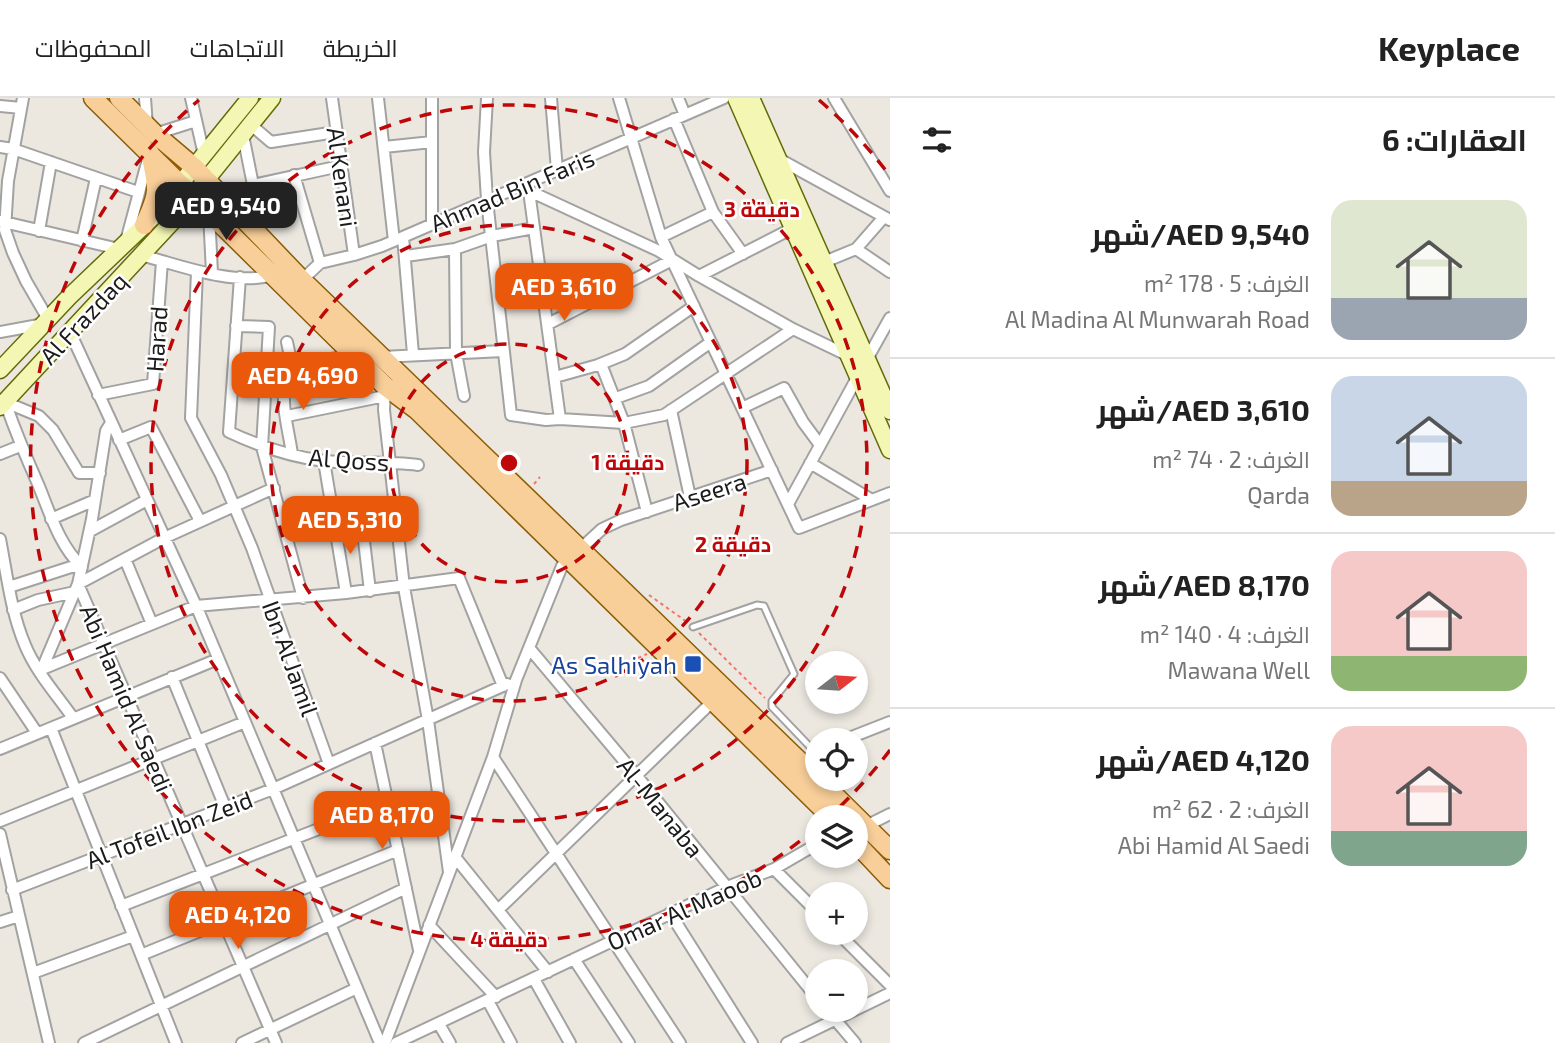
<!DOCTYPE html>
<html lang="ar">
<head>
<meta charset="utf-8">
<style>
  :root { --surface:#fff; --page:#f2f2f2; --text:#222; --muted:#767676; --line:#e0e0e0; --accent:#ea580c }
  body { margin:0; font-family:"Exo 2",Cairo,sans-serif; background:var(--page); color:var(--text); direction:rtl; height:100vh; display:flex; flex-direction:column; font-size:26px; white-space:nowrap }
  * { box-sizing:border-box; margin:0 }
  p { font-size:23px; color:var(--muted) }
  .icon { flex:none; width:38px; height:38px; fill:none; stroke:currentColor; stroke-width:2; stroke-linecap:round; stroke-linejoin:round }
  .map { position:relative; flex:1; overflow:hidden; direction:ltr }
  .drawer { display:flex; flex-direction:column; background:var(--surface); width:665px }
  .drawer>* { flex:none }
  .needle { width:46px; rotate:73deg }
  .fabs { position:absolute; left:805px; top:553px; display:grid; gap:14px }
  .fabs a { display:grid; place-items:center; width:63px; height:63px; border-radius:50%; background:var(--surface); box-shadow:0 4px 10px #0003; font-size:35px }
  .price { position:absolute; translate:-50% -60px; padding:0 16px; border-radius:14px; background:var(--accent); color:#fff; font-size:23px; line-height:46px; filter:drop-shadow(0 2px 4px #0008) }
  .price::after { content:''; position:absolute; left:50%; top:42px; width:21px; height:16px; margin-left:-10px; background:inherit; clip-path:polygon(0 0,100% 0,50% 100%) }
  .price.active { background:#222; color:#fff }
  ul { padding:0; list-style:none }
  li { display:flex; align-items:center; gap:21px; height:175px; padding:0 28px }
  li+li { border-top:2px solid var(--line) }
  li span { display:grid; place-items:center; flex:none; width:196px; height:140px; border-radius:21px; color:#555 }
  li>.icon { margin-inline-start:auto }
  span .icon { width:84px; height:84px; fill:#fffc; stroke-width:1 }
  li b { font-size:30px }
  h2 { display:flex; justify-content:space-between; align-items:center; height:84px; padding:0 28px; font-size:30px }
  header { display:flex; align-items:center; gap:42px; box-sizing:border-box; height:98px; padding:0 35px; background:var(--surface); border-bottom:2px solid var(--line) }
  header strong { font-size:33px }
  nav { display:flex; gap:38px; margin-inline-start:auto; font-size:24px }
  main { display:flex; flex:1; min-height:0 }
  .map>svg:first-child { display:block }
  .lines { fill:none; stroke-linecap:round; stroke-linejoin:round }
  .lane-casing { stroke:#a2a2a2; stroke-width:9 }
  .street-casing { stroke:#a2a2a2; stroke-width:14 }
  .secondary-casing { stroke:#626b08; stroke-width:19 }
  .primary-casing { stroke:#8c5d05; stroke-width:21 }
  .path { stroke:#f57569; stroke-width:2; stroke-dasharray:3.5 3.5; stroke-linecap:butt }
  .lane { stroke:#fff; stroke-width:5 }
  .street { stroke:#fff; stroke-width:10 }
  .secondary { stroke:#f4f7b4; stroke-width:16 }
  .primary { stroke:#f8ce99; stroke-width:18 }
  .ring { fill:none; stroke:#bf0709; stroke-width:3.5; stroke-dasharray:12 9 }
  .transit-dot { fill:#1a4fb4; stroke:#fff; stroke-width:2.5 }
  .labels { text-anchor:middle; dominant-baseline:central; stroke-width:5; stroke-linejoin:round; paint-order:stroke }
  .street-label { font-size:24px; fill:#1b1b1b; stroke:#fff }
  .transit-label { font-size:24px; fill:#164399; stroke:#fff; text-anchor:end }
  .centre { fill:#bf0709; stroke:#fff; stroke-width:3.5 }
  .ring-label { font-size:21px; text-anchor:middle; font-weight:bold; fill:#bf0709; stroke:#fff; stroke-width:5; stroke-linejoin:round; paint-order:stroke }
</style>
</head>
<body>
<header>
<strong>Keyplace</strong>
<nav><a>الخريطة</a><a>الاتجاهات</a><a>المحفوظات</a></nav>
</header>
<main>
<section class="drawer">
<h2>العقارات: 6<svg class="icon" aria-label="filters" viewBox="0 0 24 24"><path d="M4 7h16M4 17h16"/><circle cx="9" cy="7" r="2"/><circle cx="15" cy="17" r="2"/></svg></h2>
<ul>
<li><span style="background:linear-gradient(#dfe7d0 70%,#9aa5b1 0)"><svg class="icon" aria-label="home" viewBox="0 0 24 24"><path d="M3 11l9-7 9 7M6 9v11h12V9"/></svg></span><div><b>AED 9,540/شهر</b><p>الغرف: 5 · 178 m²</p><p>Al Madina Al Munwarah Road</p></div></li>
<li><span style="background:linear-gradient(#c9d6e8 75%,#b9a48a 0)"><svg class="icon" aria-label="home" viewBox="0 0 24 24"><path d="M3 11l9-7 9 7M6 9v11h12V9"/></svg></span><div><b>AED 3,610/شهر</b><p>الغرف: 2 · 74 m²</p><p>Qarda</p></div></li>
<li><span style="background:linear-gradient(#f6c9c9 75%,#8fb573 0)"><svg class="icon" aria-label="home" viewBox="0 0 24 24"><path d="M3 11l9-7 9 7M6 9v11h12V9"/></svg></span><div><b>AED 8,170/شهر</b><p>الغرف: 4 · 140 m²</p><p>Mawana Well</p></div></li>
<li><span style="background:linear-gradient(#f6c9c9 75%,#7fa58c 0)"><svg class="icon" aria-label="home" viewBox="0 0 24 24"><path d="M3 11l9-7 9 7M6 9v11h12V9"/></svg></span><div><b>AED 4,120/شهر</b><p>الغرف: 2 · 62 m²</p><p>Abi Hamid Al Saedi</p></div></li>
</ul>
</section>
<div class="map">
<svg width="890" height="945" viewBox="0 0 890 945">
  <rect width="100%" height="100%" fill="#ece8e0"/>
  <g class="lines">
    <defs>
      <path id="lane" d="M693 529 757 507 764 508 794 576 772 603V609L815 654"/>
      <path id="street" d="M23 0 8 83 5 132 13 155 26 183 48 221
        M145 0 147 28
        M191 0 204 57
        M332 0 354 157
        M378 0 394 143
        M487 0 484 54 487 102 511 317 546 322 560 321 529 93
        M551 0 557 72
        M619 0 661 139 799 430 890 395
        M678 0 685 17
        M834 0 890 93
        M0 8 21 10
        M674 21 713 114 743 156
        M250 26 271 44 336 34
        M155 36 196 23
        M243 37 253 87 255 133
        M0 49 13 51 138 94
        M384 49 432 44
        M779 61 890 122
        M294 77 320 165
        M253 87 340 68
        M525 91 659 153 699 178 793 231 849 258
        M209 115 212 175
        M0 123 119 151
        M432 126V0
        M39 133 51 64
        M403 139 413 256
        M661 139 713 114
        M82 143 96 80
        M126 143 148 61
        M455 151 456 255 464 298
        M856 151 890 174
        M406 158 455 151 492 138 534 130
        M162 163C193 172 241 187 272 177
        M824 164 856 151 884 119
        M197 173 191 320 221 377 252 450 329 666
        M699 178 793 130
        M240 179 229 334C259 348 291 359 324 363 355 366 387 363 418 367
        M302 182 320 165 354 157 382 148 724 0
        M548 226 672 162
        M236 228 269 229 262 349 303 500
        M0 234 44 226
        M70 234 198 512 380 945
        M287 244 292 268 354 257
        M382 259 503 253
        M867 261 890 220
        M601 266 624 325 647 414
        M292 268C276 295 288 327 292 356
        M555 279 598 267 625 256 694 208
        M385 288 384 312 404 489 428 622 449 774
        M98 297 153 286 162 163 141 157
        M616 300 649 288 711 244
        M5 304C15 332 26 359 38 386 50 415 59 447 82 469
        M5 304 39 318 53 332 79 375H100
        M742 310 784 290 803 324 820 347
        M671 312 690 399
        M287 318 385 298
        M560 321 624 325 664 317 793 231
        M119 342 151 329 200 423
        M0 356 20 348
        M324 363 346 495
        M810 365 872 402
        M274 390 164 440 78 486 276 945
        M788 406 858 278
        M361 418 370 493
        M51 421 95 402
        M334 421 395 415
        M90 433 147 402
        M0 441C7 477 11 514 25 547 36 574 57 597 73 620
        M125 461 152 526
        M9 489 71 469H82
        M13 512 38 502 75 494
        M530 551 636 677 817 900
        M42 571 196 508 346 495 459 480 503 588
        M42 571 78 486 92 421 106 333 111 325
        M172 579 225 709
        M0 580 37 635
        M51 630 176 945
        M844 642 890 624
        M375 645 419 852
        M0 651 218 561
        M815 654 817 653
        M493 659 680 945
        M0 723 245 624
        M866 728 890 716
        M0 736 49 945
        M455 759 548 874
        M774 771 817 814
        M12 792 273 691 507 586
        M121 808 388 704
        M499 811 713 603
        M670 815 752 945
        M0 824 19 818
        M429 827 496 899
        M838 835 890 887
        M141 857 398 752
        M574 861 629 945
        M33 875 133 838
        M534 881 570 945
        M488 903 511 945
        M827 912 855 945
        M439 926 450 945
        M84 945 406 790
        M242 945 357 890
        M385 945 493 659 516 582 562 468 602 431 621 422 772 372
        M396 945 727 789 774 771 817 746
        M787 945 890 895"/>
      <path id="secondary" d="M736 0 890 352
        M751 0 890 313
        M0 272 69 199 156 116 250 0
        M0 309 173 123 272 0"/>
      <path id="primary" d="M93 0 385 288 417 312 831 719
        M119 0 155 36 194 69 302 182 817 680
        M144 127C160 94 158 91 150 55
        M818 681 890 752
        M856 745 890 781"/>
    </defs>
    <!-- lane casing -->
    <use href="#lane" class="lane-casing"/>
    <!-- street casing -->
    <use href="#street" class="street-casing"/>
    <!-- secondary casing -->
    <use href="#secondary" class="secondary-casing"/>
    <!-- primary casing -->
    <use href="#primary" class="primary-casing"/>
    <!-- path -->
    <path class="path" d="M534 386 540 379
      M649 497 687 524
      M699 535 765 600
      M638 560 647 556"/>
    <!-- lane -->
    <use href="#lane" class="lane"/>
    <!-- street -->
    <use href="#street" class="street"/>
    <!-- secondary -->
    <use href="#secondary" class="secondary"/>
    <!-- primary -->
    <use href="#primary" class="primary"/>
  </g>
  <!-- distance rings -->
  <g class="ring">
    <circle cx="509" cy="365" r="119"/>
    <circle cx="509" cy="365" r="238"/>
    <circle cx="509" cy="365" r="358"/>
    <path d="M890 652A477 477 0 0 1 831 717M816 730A477 477 0 0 1 199 2M819 2A477 477 0 0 1 890 78"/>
  </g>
  <!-- markers -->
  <rect class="transit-dot" x="684" y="557" width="18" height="18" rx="3.5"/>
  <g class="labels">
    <!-- street labels -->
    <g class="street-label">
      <text transform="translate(343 79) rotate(82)">Al Kenani</text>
      <text transform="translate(512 92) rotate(-23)">Ahmad Bin Faris</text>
      <text transform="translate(83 220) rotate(-47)">Al Frazdaq</text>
      <text transform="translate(156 241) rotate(-86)">Harad</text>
      <text transform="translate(349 361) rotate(4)">Al Qoss</text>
      <text transform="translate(709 393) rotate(-18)">Aseera</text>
      <text transform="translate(291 560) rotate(70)">Ibn Al Jamil</text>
      <text transform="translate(127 600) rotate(67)">Abi Hamid Al Saedi</text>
      <text transform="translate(661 709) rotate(51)">Al-Manaba</text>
      <text transform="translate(169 731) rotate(-21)">Al Tofeil Ibn Zeid</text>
      <text transform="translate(684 811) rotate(-24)">Omar Al Maoob</text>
    </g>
    <!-- transit labels -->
    <g class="transit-label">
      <text x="677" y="566">As Salhiyah</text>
    </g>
  </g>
  <circle cx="509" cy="365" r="10" class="centre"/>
  <g class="ring-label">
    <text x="762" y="119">3 دقيقة</text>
    <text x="628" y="372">1 دقيقة</text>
    <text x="733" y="454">2 دقيقة</text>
    <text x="509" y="849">4 دقيقة</text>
  </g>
</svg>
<div class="fabs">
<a><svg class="needle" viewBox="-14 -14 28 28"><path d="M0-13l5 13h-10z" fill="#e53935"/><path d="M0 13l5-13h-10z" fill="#767676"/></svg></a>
<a><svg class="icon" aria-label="locate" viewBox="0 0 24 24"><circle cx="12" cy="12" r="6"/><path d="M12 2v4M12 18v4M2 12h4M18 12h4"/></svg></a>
<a><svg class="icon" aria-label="layers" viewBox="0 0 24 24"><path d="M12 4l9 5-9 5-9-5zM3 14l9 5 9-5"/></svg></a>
<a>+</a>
<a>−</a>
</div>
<b class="price active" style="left:226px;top:144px">AED 9,540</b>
<b class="price" style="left:564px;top:225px">AED 3,610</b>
<b class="price" style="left:303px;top:314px">AED 4,690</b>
<b class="price" style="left:350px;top:458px">AED 5,310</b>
<b class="price" style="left:382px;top:753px">AED 8,170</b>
<b class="price" style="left:238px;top:853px">AED 4,120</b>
</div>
</main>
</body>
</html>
